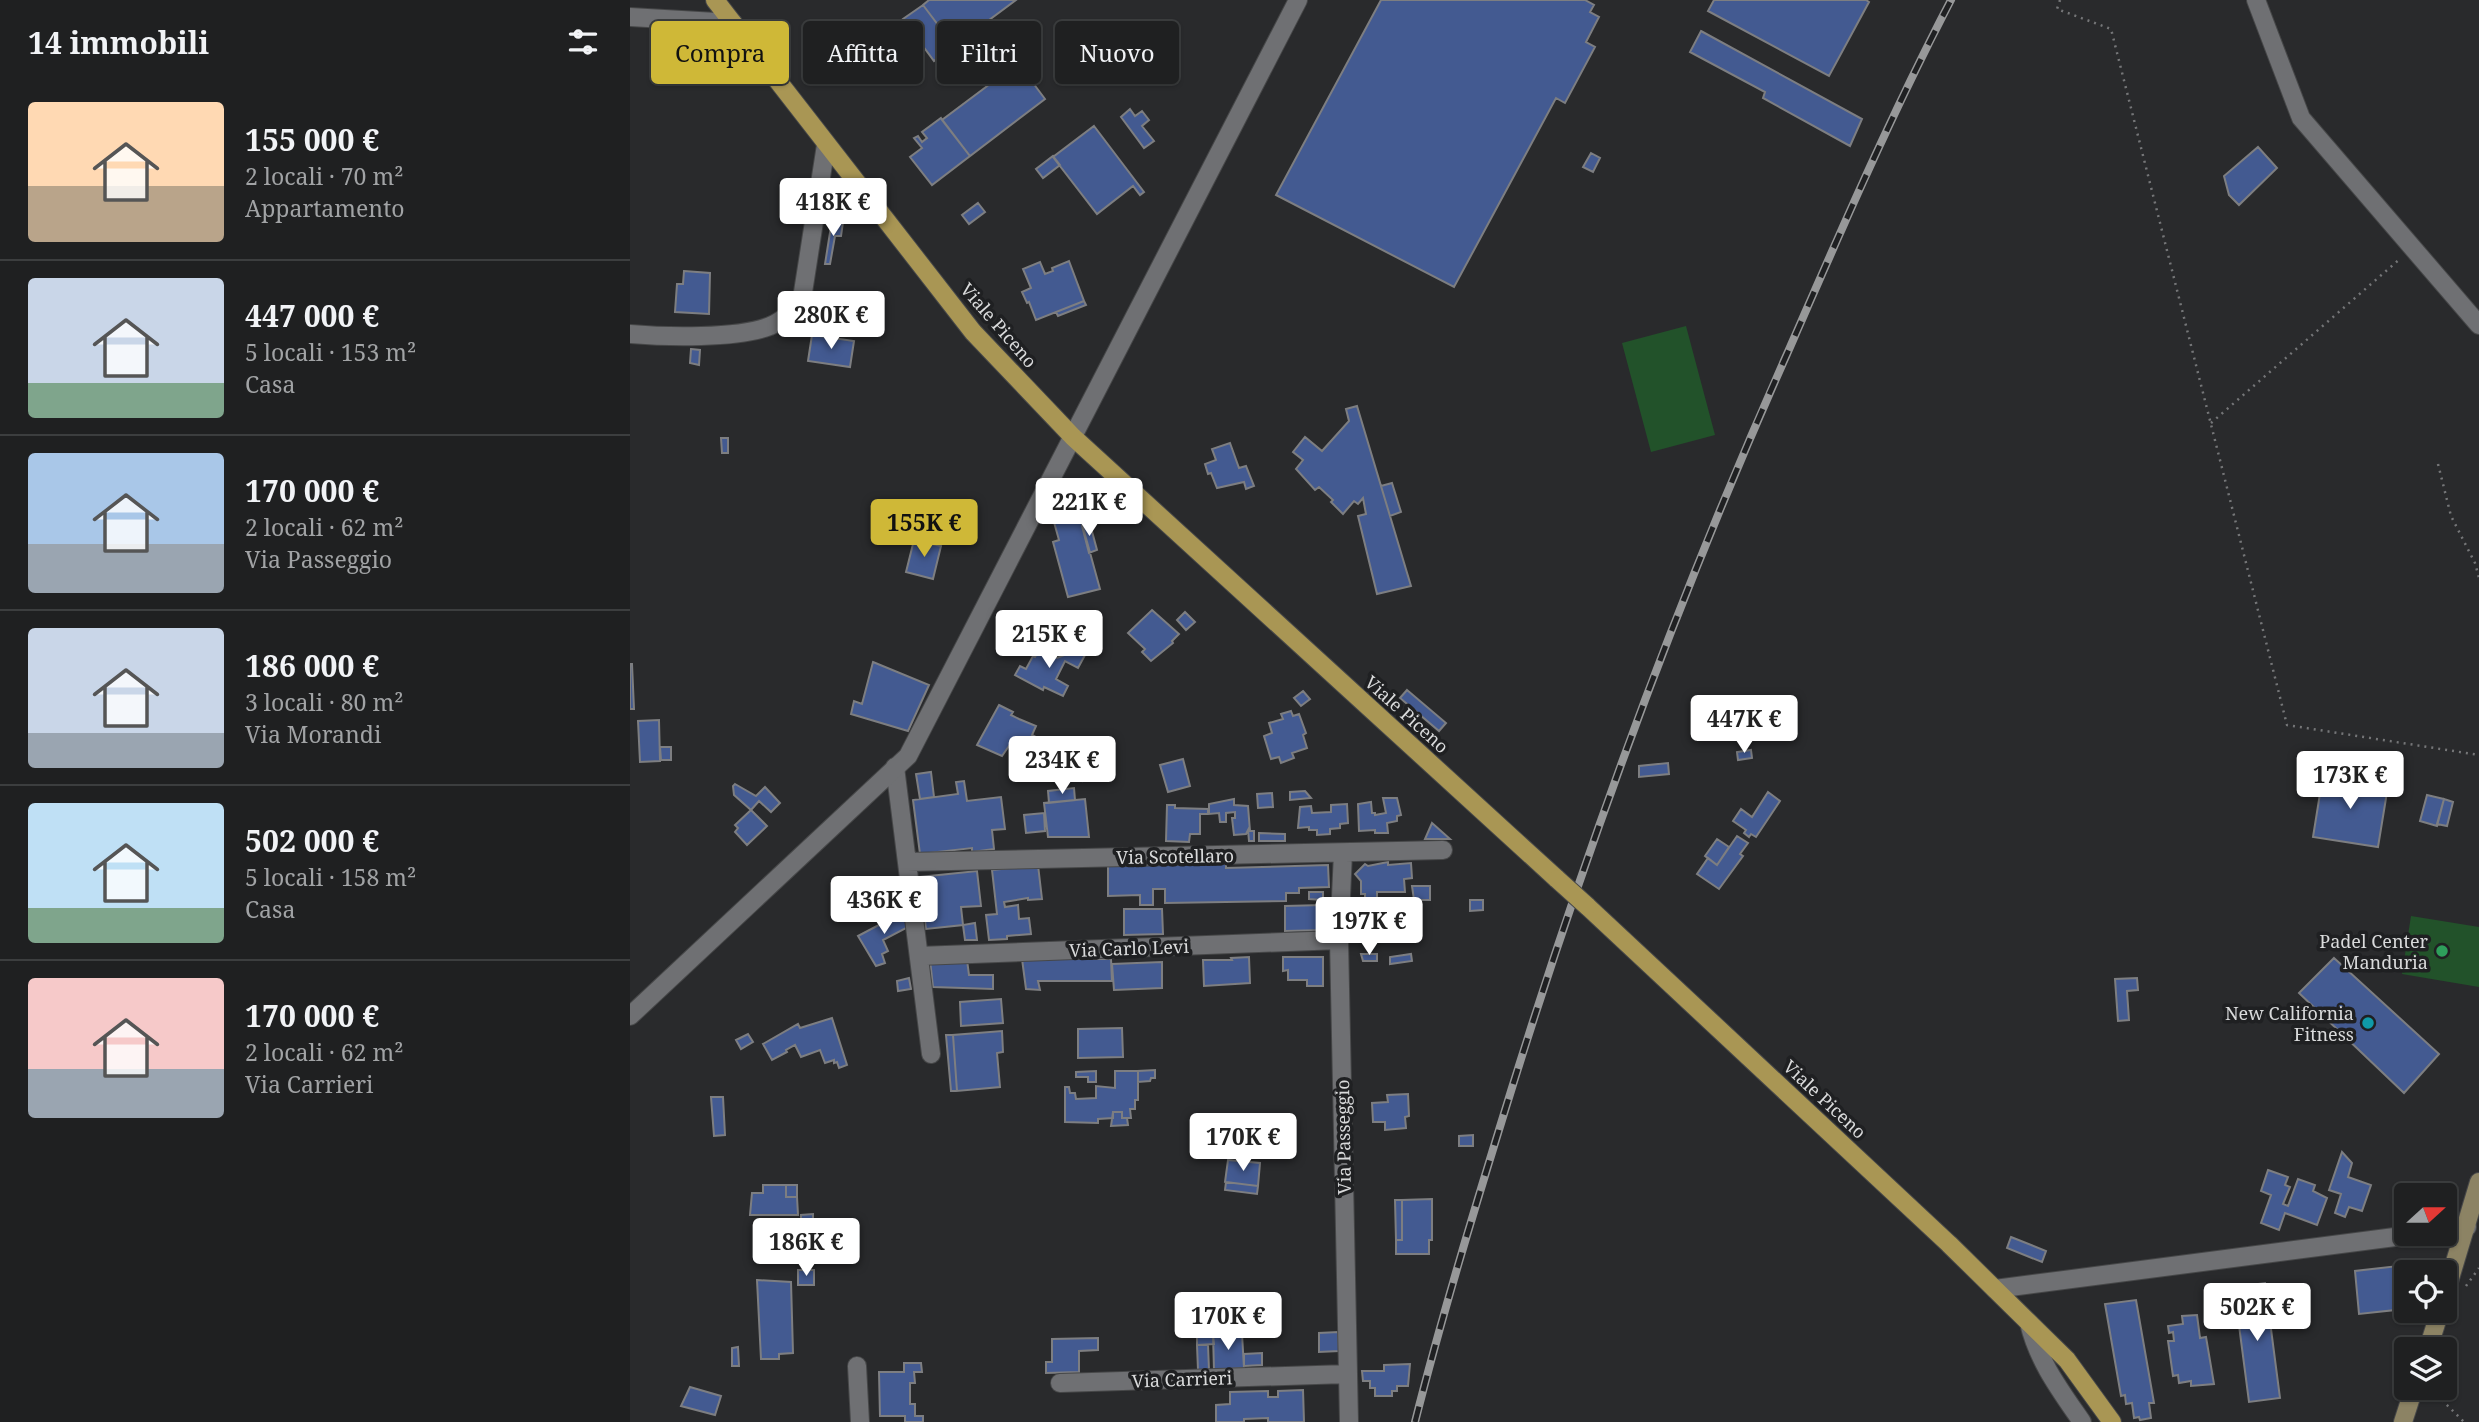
<!DOCTYPE html>
<html lang="it">
<head>
<meta charset="utf-8">
<style>
  :root { --surface:#1f2021; --page:#27282a; --text:#f1f3f6; --muted:#a1a3a5; --line:#3c3e3f; --accent:#cfb837 }
  body { margin:0; font-family:"Noto Serif",serif; background:var(--page); color:var(--text); height:100vh; display:flex; flex-direction:column; font-size:26px; white-space:nowrap }
  * { box-sizing:border-box; margin:0 }
  p { font-size:23px; color:var(--muted) }
  .icon { flex:none; width:38px; height:38px; fill:none; stroke:currentColor; stroke-width:2; stroke-linecap:round; stroke-linejoin:round }
  .map { position:relative; flex:1; overflow:hidden }
  .sheet { display:flex; flex-direction:column; background:var(--surface); width:630px }
  .sheet>* { flex:none }
  .guide { position:absolute; left:21px; top:21px; width:665px; height:63px; display:flex; gap:14px }
  .needle { width:46px; rotate:69deg }
  .fabs { position:absolute; left:1764px; top:1183px; display:grid; gap:14px }
  .fabs a { display:grid; place-items:center; width:63px; height:63px; border-radius:7px; background:var(--surface); box-shadow:0 2px 5px #0004,0 0 0 2px var(--line); font-size:35px }
  .price { position:absolute; translate:-50% -60px; padding:0 16px; border-radius:7px; background:#fff; color:#222; font-size:23px; line-height:46px; filter:drop-shadow(0 2px 4px #0008) }
  .price::after { content:''; position:absolute; left:50%; top:42px; width:21px; height:16px; margin-left:-10px; background:inherit; clip-path:polygon(0 0,100% 0,50% 100%) }
  .price.current { background:var(--accent); color:#111 }
  ul { padding:0; list-style:none }
  li { display:flex; align-items:center; gap:21px; height:175px; padding:0 28px }
  li+li { border-top:2px solid var(--line) }
  li span { display:grid; place-items:center; flex:none; width:196px; height:140px; border-radius:7px; color:#555 }
  li>.icon { margin-inline-start:auto }
  span .icon { width:84px; height:84px; fill:#fffc; stroke-width:1 }
  li b { font-size:30px }
  h2 { display:flex; justify-content:space-between; align-items:center; height:84px; padding:0 28px; font-size:30px }
  .pill { padding:0 24px; border-radius:7px; background:var(--surface); box-shadow:0 2px 5px #0004,0 0 0 2px var(--line); font-size:24px; line-height:63px }
  .pill.current { background:var(--accent); color:#111 }
  main { display:flex; flex:1; min-height:0 }
  .map>svg:first-child { display:block }
  .green { fill:#22522a }
  .building { fill:#435a91; stroke:#7d7e81; stroke-width:2 }
  .lines { fill:none; stroke-linecap:round; stroke-linejoin:round }
  .minor-casing { stroke:#464748; stroke-width:20 }
  .tertiary-casing { stroke:#464748; stroke-width:20 }
  .secondary-casing { stroke:#464748; stroke-width:20 }
  .primary-casing { stroke:#464748; stroke-width:20 }
  .path { stroke:#757678; stroke-width:2.5; stroke-dasharray:2 5; stroke-linecap:butt }
  .minor { stroke:#6f7073; stroke-width:18 }
  .tertiary { stroke:#6f7073; stroke-width:18 }
  .secondary { stroke:#8c8364; stroke-width:18 }
  .primary { stroke:#a99654; stroke-width:18 }
  .rail-casing { stroke:#979899; stroke-width:8 }
  .rail { stroke:#1f2022; stroke-width:5; stroke-dasharray:16; stroke-linecap:butt }
  .primary-bridge-casing { stroke:#464748; stroke-width:20; stroke-linecap:butt }
  .primary-bridge { stroke:#a99654; stroke-width:18 }
  .leisure-dot { fill:#2e9e5b; stroke:#1f2022; stroke-width:2.5 }
  .culture-dot { fill:#0f9aa8; stroke:#1f2022; stroke-width:2.5 }
  .labels { text-anchor:middle; dominant-baseline:central; stroke-width:7; stroke-linejoin:round; paint-order:stroke }
  .street-label { font-size:18px; fill:#d9dadb; stroke:#1f2022 }
  .poi-label { font-size:18px; fill:#d9dadb; stroke:#1f2022; text-anchor:end }
</style>
</head>
<body>
<main>
<section class="sheet">
<h2>14 immobili<svg class="icon" aria-label="filters" viewBox="0 0 24 24"><path d="M4 7h16M4 17h16"/><circle cx="9" cy="7" r="2"/><circle cx="15" cy="17" r="2"/></svg></h2>
<ul>
<li><span style="background:linear-gradient(#ffd9b3 60%,#b9a48a 0)"><svg class="icon" aria-label="home" viewBox="0 0 24 24"><path d="M3 11l9-7 9 7M6 9v11h12V9"/></svg></span><div><b>155 000 €</b><p>2 locali · 70 m²</p><p>Appartamento</p></div></li>
<li><span style="background:linear-gradient(#c9d6e8 75%,#7fa58c 0)"><svg class="icon" aria-label="home" viewBox="0 0 24 24"><path d="M3 11l9-7 9 7M6 9v11h12V9"/></svg></span><div><b>447 000 €</b><p>5 locali · 153 m²</p><p>Casa</p></div></li>
<li><span style="background:linear-gradient(#a9c7e8 65%,#9aa5b1 0)"><svg class="icon" aria-label="home" viewBox="0 0 24 24"><path d="M3 11l9-7 9 7M6 9v11h12V9"/></svg></span><div><b>170 000 €</b><p>2 locali · 62 m²</p><p>Via Passeggio</p></div></li>
<li><span style="background:linear-gradient(#c9d6e8 75%,#9aa5b1 0)"><svg class="icon" aria-label="home" viewBox="0 0 24 24"><path d="M3 11l9-7 9 7M6 9v11h12V9"/></svg></span><div><b>186 000 €</b><p>3 locali · 80 m²</p><p>Via Morandi</p></div></li>
<li><span style="background:linear-gradient(#bfe0f5 75%,#7fa58c 0)"><svg class="icon" aria-label="home" viewBox="0 0 24 24"><path d="M3 11l9-7 9 7M6 9v11h12V9"/></svg></span><div><b>502 000 €</b><p>5 locali · 158 m²</p><p>Casa</p></div></li>
<li><span style="background:linear-gradient(#f6c9c9 65%,#9aa5b1 0)"><svg class="icon" aria-label="home" viewBox="0 0 24 24"><path d="M3 11l9-7 9 7M6 9v11h12V9"/></svg></span><div><b>170 000 €</b><p>2 locali · 62 m²</p><p>Via Carrieri</p></div></li>
</ul>
</section>
<div class="map">
<svg width="1849" height="1422" viewBox="0 0 1849 1422">
  <rect width="100%" height="100%" fill="#292a2c"/>
  <!-- green -->
  <path class="green" d="M1056 326 1085 435 1021 452 992 343Z
    M1781 916 1849 927V987L1772 974Z"/>
  <!-- building -->
  <path class="building" d="M299 0H386L324 46 293 5Z
    M751 0H955L964 5 960 12 969 17 956 42 965 47 935 103 926 98 824 287 646 195Z
    M1084 0H1236L1239 2 1199 76 1078 11Z
    M293 5 324 46 304 61 273 19Z
    M1071 31 1232 119 1220 146 1133 98 1135 92 1060 52Z
    M388 63 415 99 340 156 312 120Z
    M500 109 505 116 512 111 519 120 512 126 524 141 514 148 491 117Z
    M311 118 340 156 302 185 280 157 292 148 284 138 288 136 292 142 297 138 292 132Z
    M464 126 514 192 510 195 503 186 467 214 423 157Z
    M1628 147 1647 168 1609 205 1599 195 1594 176Z
    M961 153 970 158 963 172 953 167Z
    M423 156 430 165 413 178 406 169Z
    M348 203 355 212 339 224 332 215Z
    M202 220 213 222 211 236H205L200 264H195Z
    M439 261 454 301 406 320 399 302 397 303 392 292 401 288 393 269 410 262 415 274 423 271 422 268Z
    M54 271 80 273 79 314 45 312 47 284H53Z
    M454 301 456 305 428 316 426 312Z
    M182 335 224 341 220 367 178 361Z
    M61 349 70 350 69 365 60 363Z
    M727 406 781 586 747 594 728 516 736 514 733 498 728 504 724 501 713 514 701 502 703 500 689 487 685 490 666 469 673 460 663 452 675 437 692 451 719 421 716 409Z
    M91 438H98V453H92Z
    M600 443 609 468 616 466 624 486 616 489 614 482 587 488 581 473 578 474 575 464 586 460 582 449Z
    M762 483 771 512 760 516 751 486Z
    M448 509 470 589 438 597 423 542 429 540 422 515 424 512Z
    M460 524 467 550 459 553 452 526Z
    M284 540 311 546 303 579 276 572Z
    M522 610 549 634 542 641 543 643 521 661 512 652 515 649 498 633Z
    M555 612 565 622 556 630 547 620Z
    M410 649 427 658 447 650 455 655 448 668 435 661 426 679 438 686 433 696 414 687 413 690 385 675 390 666 396 669 403 656 405 657Z
    M243 662 299 685 278 731 221 714 224 701 232 704Z
    M0 664H2L4 709H0Z
    M777 690 816 723 809 731 770 698Z
    M673 691 680 699 671 706 664 698Z
    M369 705 383 712 381 715 389 719 406 726 402 735 424 747 427 741 437 745 439 741 465 755 452 781 412 771 389 761 394 753 379 746 372 756 347 745Z
    M661 711 663 716 669 714 676 733 673 735 677 748 662 753 664 758 651 763 649 757 641 759 634 736 642 733 639 723 653 719 651 714Z
    M29 720 30 761 10 762 8 721Z
    M30 747H41V760H31Z
    M1121 750 1122 758 1108 760 1107 752Z
    M553 759 560 786 538 792 530 765Z
    M1038 763 1039 774 1009 777V766Z
    M301 772 304 797 290 799 286 774Z
    M1693 775 1758 786 1748 847 1683 837Z
    M334 781 337 801 371 797 375 829 362 830 364 849 342 852V848L290 854 283 800 328 794 326 782Z
    M105 784 126 796 135 787 150 803 141 812 129 801 121 810 104 795 103 786Z
    M444 788 445 800 419 803 418 791Z
    M675 791 681 798 660 800V792Z
    M1138 792 1150 801 1126 837 1121 834 1119 837 1114 833 1116 830 1103 821 1111 809 1122 817Z
    M642 793 643 807 628 808 627 794Z
    M1797 795 1814 799 1807 826 1790 821Z
    M753 798H767L771 815 767 816V821L757 823 758 833H745V830L729 831 728 804 741 802 742 813H745V815L756 813Z
    M455 799 459 837H418L414 803Z
    M604 799V805L618 806 620 831H624V841H619L618 830 616 834 604 835 602 818H605V812L596 813V822H590L589 813 579 814V804Z
    M1814 799 1823 802 1817 826 1807 824Z
    M717 804 718 823 710 824V828L700 829V834L687 835V830H679V827L668 828 670 807 681 806 682 813 701 812V805Z
    M537 805H545V808L578 809V814H570V834H560L559 842 536 841Z
    M121 810 137 826 117 845 105 832 108 828 105 825Z
    M414 813 415 831 396 833 394 815Z
    M802 823 820 839H795Z
    M629 833 655 834V841H629Z
    M1107 836 1118 843 1110 854 1113 856 1089 889 1067 874 1078 858 1087 865Z
    M1087 839 1099 847 1087 865 1075 856Z
    M596 862V868L698 865 699 887 669 888V893H656V901L535 903V889H523V905H510V895L478 896V865Z
    M758 862V865L781 863 782 878 774 879 775 892H747V900H735V894H731V881L725 874 735 864 738 866Z
    M408 865 412 899 398 900V898L374 902 375 907 388 905 389 919 399 918 401 934 377 936V939L359 940 356 915 367 914 362 870Z
    M347 871 351 906 331 907 333 925 296 929 290 877Z
    M782 886H800V900H784Z
    M679 892H693V900L679 899Z
    M840 900H853V910L840 911Z
    M693 905 694 930 655 931V906Z
    M279 909 280 926 253 940 258 951 252 954 255 963 246 966 228 936Z
    M494 909H532L533 934 494 935Z
    M345 923 347 940H335L333 925Z
    M731 954H747V961H733Z
    M781 954 782 961 760 964V957Z
    M619 957 620 983 574 986 573 960H602L601 958Z
    M653 957H693V986H677V980H658V970L653 971Z
    M1704 958 1809 1054 1774 1093 1669 993Z
    M392 959H481L482 981H408L410 990 396 989Z
    M300 960H337L339 975H363V989L303 987Z
    M532 962V988L484 990 482 964Z
    M279 978 281 989 268 991 267 981Z
    M1507 978 1508 990 1497 991 1499 1020 1488 1021 1485 979Z
    M371 999 373 1023 331 1026 330 1002Z
    M202 1018 217 1065 209 1068 207 1062 204 1063V1060L195 1063 190 1050 171 1057 165 1045 156 1050 157 1052 142 1060 133 1044 168 1024 170 1028Z
    M492 1028 493 1057 448 1058V1029Z
    M372 1031 373 1052 367 1053 370 1087 327 1091 323 1035Z
    M118 1034 123 1042 111 1049 106 1040Z
    M316 1035H323L327 1091H321Z
    M525 1070V1078H521L520 1081 508 1082V1071Z
    M466 1071V1082H458V1077H446V1072Z
    M485 1071H508V1100H505V1109H500L501 1118H492V1112H483V1118L468 1119V1123L435 1122V1087H439L440 1093H445L446 1099 466 1098V1086L485 1088Z
    M778 1094 779 1116 775 1117 776 1128 755 1130V1122H743L742 1103 758 1102 757 1095Z
    M81 1097H93L95 1135 84 1136Z
    M483 1112H492V1118H497L498 1125 481 1126Z
    M843 1135V1146H829V1136Z
    M1712 1152 1722 1163 1718 1177 1741 1185 1732 1211 1719 1207 1715 1217 1705 1213 1711 1194 1699 1190Z
    M598 1160 630 1163 628 1186 595 1182Z
    M1638 1170 1658 1177 1655 1185 1660 1187 1653 1204 1658 1206 1668 1179 1685 1185 1683 1191 1697 1198 1687 1225 1655 1213 1649 1230 1631 1223 1641 1195 1631 1191Z
    M596 1182 628 1186 627 1194 595 1190Z
    M133 1185H156V1197H167L168 1215H120L122 1193H133Z
    M156 1185H167V1197H156Z
    M802 1199V1240H799V1254H766V1240H772V1200Z
    M765 1200H772V1240H766Z
    M183 1214V1223H171V1215Z
    M1381 1237 1416 1251 1412 1262 1377 1248Z
    M1768 1266 1772 1294 1763 1295 1765 1310 1729 1314 1725 1271Z
    M168 1270H184V1285H168Z
    M127 1280 161 1282 163 1353 149 1354V1359H131Z
    M1635 1283 1650 1398 1619 1402 1604 1287Z
    M1506 1300 1524 1403H1519L1521 1418 1510 1420 1509 1417 1504 1418 1502 1403 1496 1404 1495 1395 1491 1396 1475 1304Z
    M1567 1315 1570 1338 1576 1337 1584 1384 1561 1386V1381L1549 1383 1548 1375 1543 1376 1538 1341H1544L1543 1332 1539 1333 1538 1326 1553 1324 1552 1316Z
    M708 1332 709 1351 689 1352V1333Z
    M567 1334H583L584 1344 567 1345Z
    M583 1334H612L614 1368 584 1370Z
    M468 1338V1350L449 1351V1372L416 1373V1362H422V1339Z
    M567 1345H578L579 1370H568Z
    M108 1347 109 1366H102V1348Z
    M632 1353V1365L614 1366V1354Z
    M274 1363H291L292 1372H284L285 1383H280V1404H285V1416H293V1422H275V1416H250L249 1372H274Z
    M780 1364 778 1386H767V1391H762V1396H745V1388H740V1381H733L732 1371H754V1365Z
    M60 1387 91 1396 85 1415 51 1406Z
    M673 1390 674 1422H638V1418L614 1419V1422H586V1405L600 1404V1392L638 1391V1397H648V1391Z"/>
  <g class="lines">
    <defs>
      <path id="minor" d="M1626 0 1671 118 1849 325
        M0 17 103 23
        M0 334C35 337 108 339 140 326 151 322 161 312 171 305L196 145
        M265 767 301 1054
        M713 853 709 940 719 1422
        M277 862 813 850
        M289 956 709 940
        M1815 1230 1837 1227
        M1365 1289 1788 1234
        M1399 1323C1408 1361 1430 1390 1452 1422
        M227 1366 230 1422
        M430 1383 717 1374"/>
      <path id="tertiary" d="M0 1016 278 756 668 0"/>
      <path id="secondary" d="M1815 1295 1849 1182
        M1798 1349 1810 1311
        M1773 1422 1784 1388"/>
      <path id="primary" d="M85 0 343 332 443 437 927 879
        M957 906 1319 1244 1437 1360 1482 1422"/>
    </defs>
    <!-- minor casing -->
    <use href="#minor" class="minor-casing"/>
    <!-- tertiary casing -->
    <use href="#tertiary" class="tertiary-casing"/>
    <!-- secondary casing -->
    <use href="#secondary" class="secondary-casing"/>
    <!-- primary casing -->
    <use href="#primary" class="primary-casing"/>
    <!-- path -->
    <path class="path" d="M1430 0 1427 9 1481 29 1657 725 1849 755
      M1581 423 1771 258
      M1808 464 1821 516 1845 563 1849 578
      M1836 1286 1849 1268
      M1802 1390 1834 1422"/>
    <!-- minor -->
    <use href="#minor" class="minor"/>
    <!-- tertiary -->
    <use href="#tertiary" class="tertiary"/>
    <!-- secondary -->
    <use href="#secondary" class="secondary"/>
    <!-- primary -->
    <use href="#primary" class="primary"/>
    <defs>
      <path id="rail" d="M785 1422C813 1311 847 1201 881 1091 959 840 1050 594 1157 354 1209 235 1261 115 1321 0"/>
    </defs>
    <!-- rail casing -->
    <use href="#rail" class="rail-casing"/>
    <!-- rail -->
    <use href="#rail" class="rail"/>
    <defs>
      <path id="primary-bridge" d="M927 879 957 906"/>
    </defs>
    <!-- primary-bridge casing -->
    <use href="#primary-bridge" class="primary-bridge-casing"/>
    <!-- primary-bridge -->
    <use href="#primary-bridge" class="primary-bridge"/>
  </g>
  <!-- markers -->
  <circle class="leisure-dot" cx="1812" cy="951" r="7"/>
  <circle class="culture-dot" cx="1738" cy="1023" r="7"/>
  <g class="labels">
    <!-- street labels -->
    <g class="street-label">
      <text transform="translate(369 325) rotate(49)">Viale Piceno</text>
      <text transform="translate(777 714) rotate(42)">Viale Piceno</text>
      <text transform="translate(545 856) rotate(-1)">Via Scotellaro</text>
      <text transform="translate(499 948) rotate(-2)">Via Carlo Levi</text>
      <text transform="translate(1195 1099) rotate(43)">Viale Piceno</text>
      <text transform="translate(713 1137) rotate(-91)">Via Passeggio</text>
      <text transform="translate(552 1379) rotate(-2)">Via Carrieri</text>
    </g>
    <!-- poi labels -->
    <g class="poi-label">
      <text x="1798" y="941">Padel Center<tspan x="1798" dy="21">Manduria</tspan></text>
      <text x="1724" y="1013">New California<tspan x="1724" dy="21">Fitness</tspan></text>
    </g>
  </g>
</svg>
<div class="fabs">
<a><svg class="needle" viewBox="-14 -14 28 28"><path d="M0-13l5 13h-10z" fill="#e53935"/><path d="M0 13l5-13h-10z" fill="#a1a3a5"/></svg></a>
<a><svg class="icon" aria-label="locate" viewBox="0 0 24 24"><circle cx="12" cy="12" r="6"/><path d="M12 2v4M12 18v4M2 12h4M18 12h4"/></svg></a>
<a><svg class="icon" aria-label="layers" viewBox="0 0 24 24"><path d="M12 4l9 5-9 5-9-5zM3 14l9 5 9-5"/></svg></a>
</div>
<b class="price" style="left:203px;top:238px">418K €</b>
<b class="price" style="left:201px;top:351px">280K €</b>
<b class="price" style="left:459px;top:538px">221K €</b>
<b class="price current" style="left:294px;top:559px">155K €</b>
<b class="price" style="left:419px;top:670px">215K €</b>
<b class="price" style="left:1114px;top:755px">447K €</b>
<b class="price" style="left:432px;top:796px">234K €</b>
<b class="price" style="left:1720px;top:811px">173K €</b>
<b class="price" style="left:254px;top:936px">436K €</b>
<b class="price" style="left:739px;top:957px">197K €</b>
<b class="price" style="left:613px;top:1173px">170K €</b>
<b class="price" style="left:176px;top:1278px">186K €</b>
<b class="price" style="left:1627px;top:1343px">502K €</b>
<b class="price" style="left:598px;top:1352px">170K €</b>
<div class="guide">
<a class="pill current">Compra</a>
<a class="pill">Affitta</a>
<a class="pill">Filtri</a>
<a class="pill">Nuovo</a>
</div>
</div>
</main>
</body>
</html>
